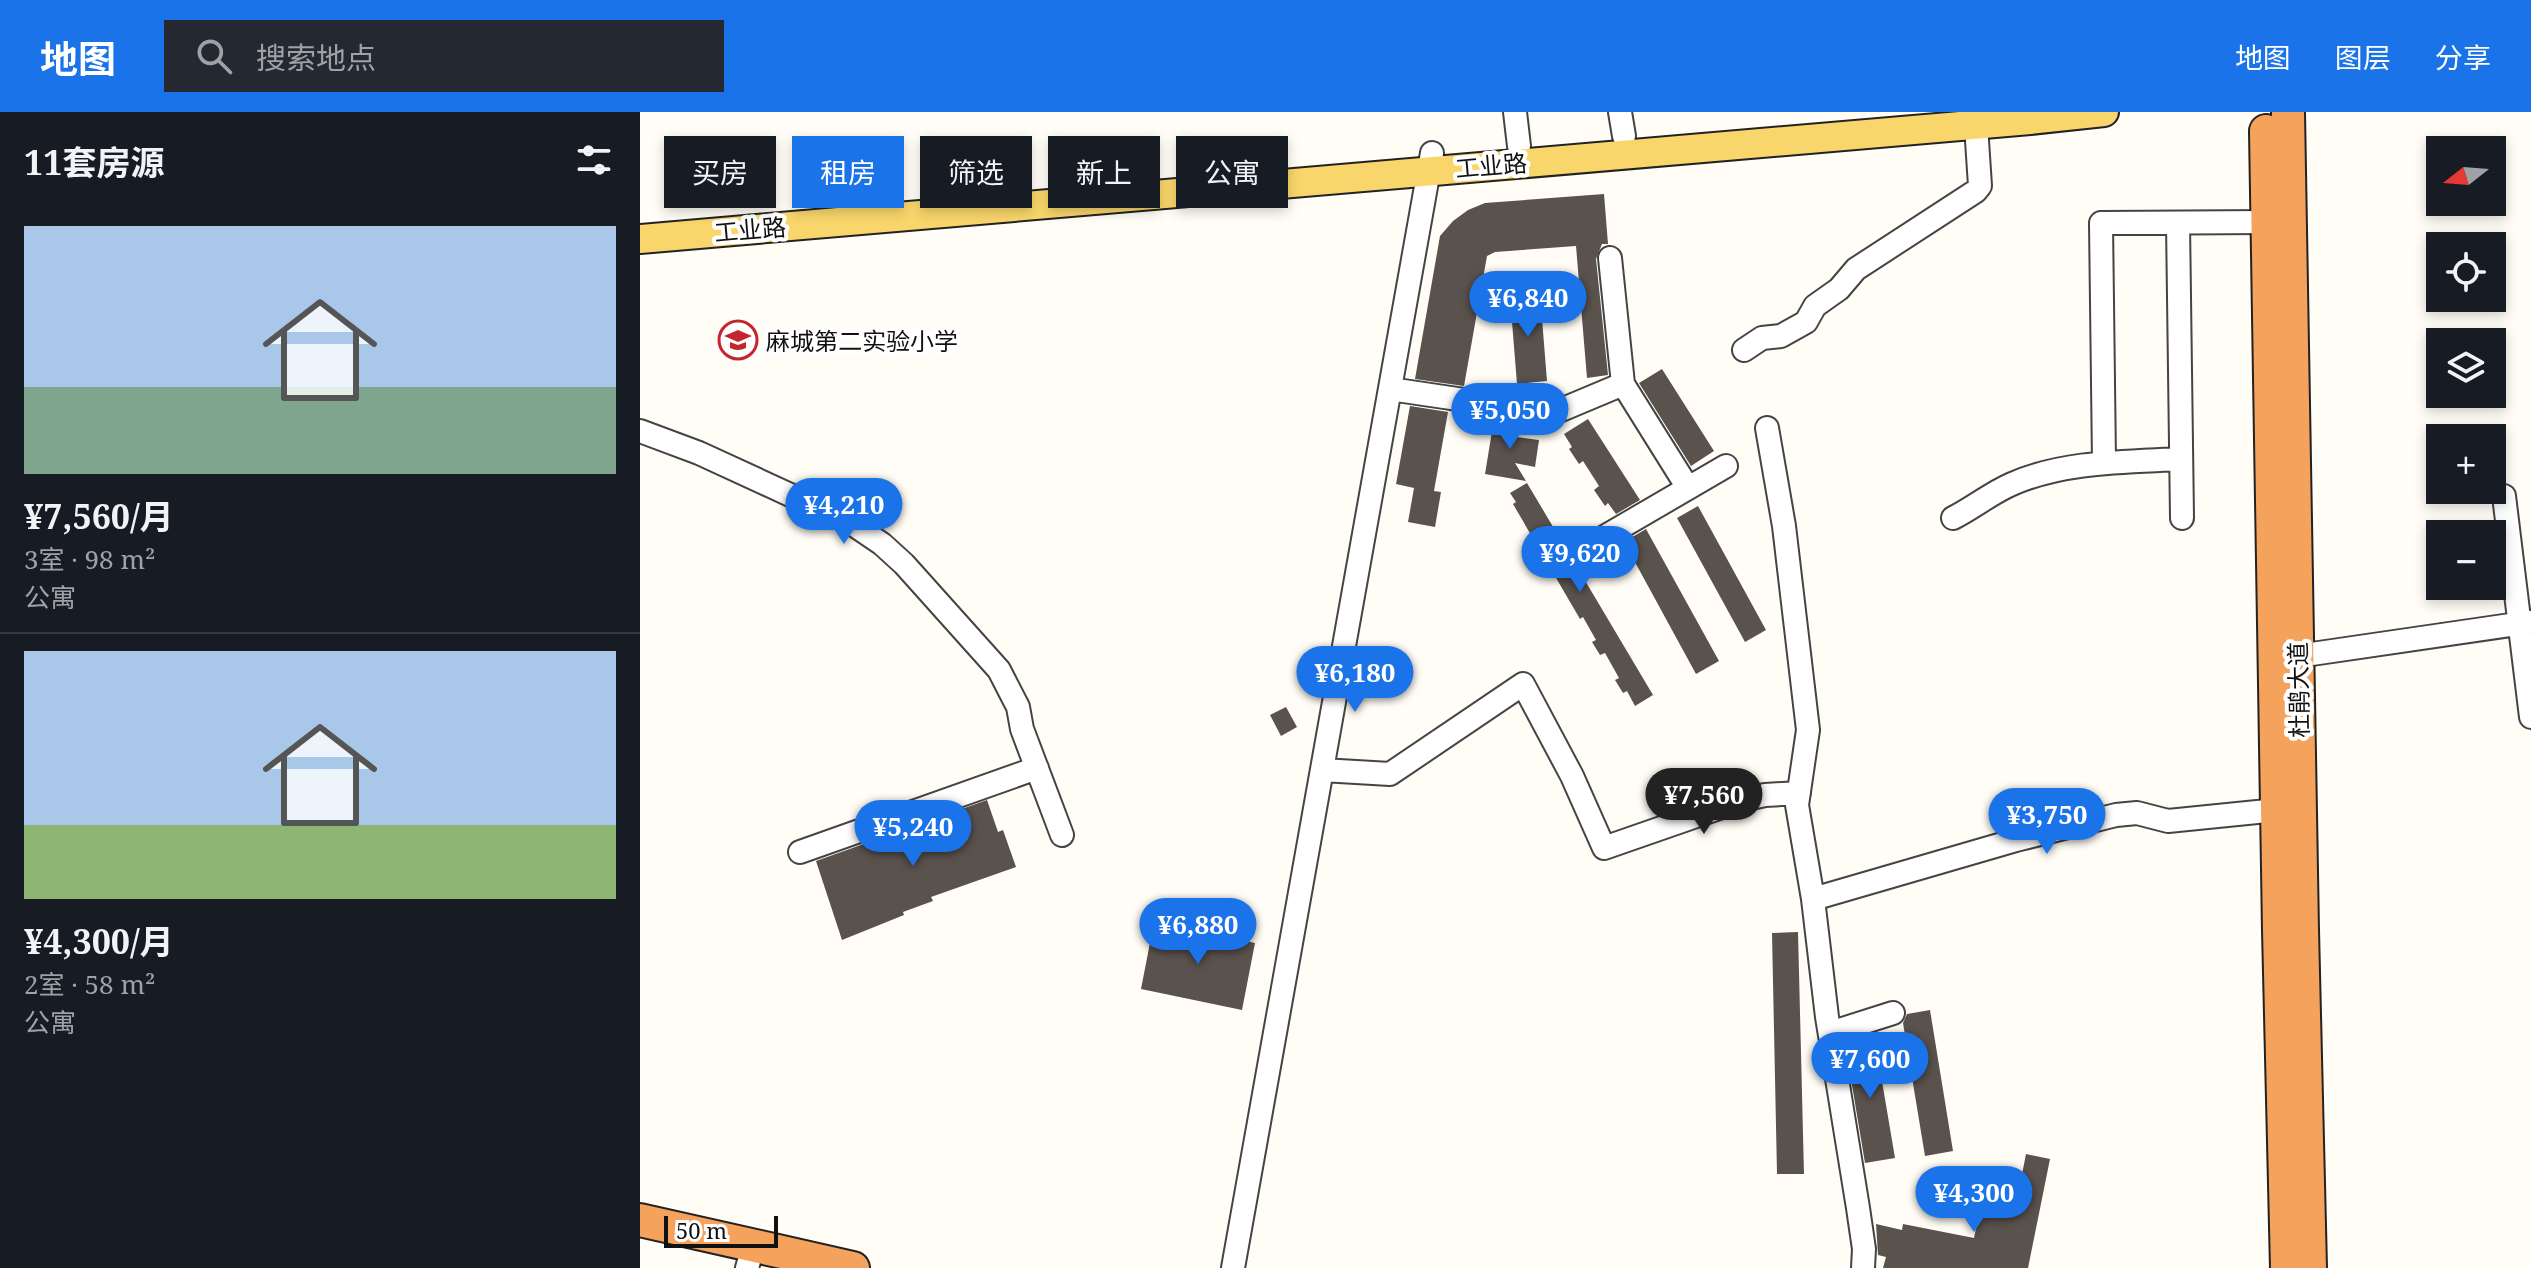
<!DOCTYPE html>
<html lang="zh">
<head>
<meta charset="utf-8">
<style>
  :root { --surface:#171b24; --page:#242831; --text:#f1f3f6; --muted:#9ea1a6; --line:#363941; --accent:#1a73e8 }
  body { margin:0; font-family:"Noto Serif","Noto Sans SC",serif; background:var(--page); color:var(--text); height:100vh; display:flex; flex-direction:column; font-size:30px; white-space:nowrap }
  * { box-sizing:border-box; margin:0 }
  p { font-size:26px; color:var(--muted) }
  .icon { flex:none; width:44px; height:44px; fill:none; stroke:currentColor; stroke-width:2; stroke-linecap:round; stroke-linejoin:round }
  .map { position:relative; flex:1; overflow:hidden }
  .sheet { display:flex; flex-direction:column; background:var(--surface); width:640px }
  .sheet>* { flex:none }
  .top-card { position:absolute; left:24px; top:24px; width:760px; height:72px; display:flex; gap:16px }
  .needle { width:52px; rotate:253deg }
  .buttons { position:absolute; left:1786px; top:24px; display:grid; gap:16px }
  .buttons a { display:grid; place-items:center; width:80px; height:80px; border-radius:0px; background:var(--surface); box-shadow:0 4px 12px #0003; font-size:40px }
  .scale { position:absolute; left:24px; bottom:20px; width:114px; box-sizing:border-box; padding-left:8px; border:4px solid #111; border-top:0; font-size:22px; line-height:28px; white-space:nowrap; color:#111; -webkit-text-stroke:6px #fff; paint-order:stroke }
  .price { position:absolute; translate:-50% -68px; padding:0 18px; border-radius:28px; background:var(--accent); color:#fff; font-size:26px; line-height:52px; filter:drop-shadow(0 2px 4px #0008) }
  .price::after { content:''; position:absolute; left:50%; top:48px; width:24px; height:18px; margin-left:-12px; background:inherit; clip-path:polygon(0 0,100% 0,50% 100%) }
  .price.active { background:#222; color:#fff }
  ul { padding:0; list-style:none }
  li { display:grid; align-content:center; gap:16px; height:424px; padding:0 24px }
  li+li { border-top:2px solid var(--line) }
  li span { display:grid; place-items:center; height:248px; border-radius:0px; color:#555 }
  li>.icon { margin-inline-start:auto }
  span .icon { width:144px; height:144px; fill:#fffc; stroke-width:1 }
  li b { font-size:34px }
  h2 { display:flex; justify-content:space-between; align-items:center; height:96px; padding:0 24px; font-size:34px }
  .pill { padding:0 28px; border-radius:0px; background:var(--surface); box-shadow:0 4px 12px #0003; font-size:28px; line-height:72px }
  .pill.active { background:var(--accent); color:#fff }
  header { display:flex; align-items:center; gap:48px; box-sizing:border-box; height:112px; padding:0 40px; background:var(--accent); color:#fff }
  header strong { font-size:38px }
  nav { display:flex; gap:44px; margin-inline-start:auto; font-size:28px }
  .search { width:560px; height:72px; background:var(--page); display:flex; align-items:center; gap:20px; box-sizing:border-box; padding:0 28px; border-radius:0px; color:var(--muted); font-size:30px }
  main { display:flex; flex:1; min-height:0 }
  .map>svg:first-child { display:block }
  .building { fill:#5a524d }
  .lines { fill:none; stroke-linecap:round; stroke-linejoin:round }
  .minor-casing { stroke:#444; stroke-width:26 }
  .major-casing { stroke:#222; stroke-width:32 }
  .highway-casing { stroke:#222; stroke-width:36 }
  .minor { stroke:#fff; stroke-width:22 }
  .major { stroke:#f9d66b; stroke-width:28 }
  .highway { stroke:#f5a25d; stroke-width:32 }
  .labels { text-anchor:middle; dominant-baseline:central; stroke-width:8; stroke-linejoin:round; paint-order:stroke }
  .street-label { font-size:24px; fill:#111; stroke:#fff }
  .poi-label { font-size:24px; fill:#111; stroke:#fff; text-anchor:start }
</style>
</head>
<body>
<header>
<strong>地图</strong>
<div class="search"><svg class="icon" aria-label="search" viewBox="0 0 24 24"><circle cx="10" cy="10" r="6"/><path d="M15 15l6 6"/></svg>搜索地点</div>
<nav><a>地图</a><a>图层</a><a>分享</a></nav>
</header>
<main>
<section class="sheet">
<h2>11套房源<svg class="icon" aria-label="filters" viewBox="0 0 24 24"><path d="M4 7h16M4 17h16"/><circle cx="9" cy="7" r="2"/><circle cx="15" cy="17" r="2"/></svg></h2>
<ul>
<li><span style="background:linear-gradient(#a9c7e8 65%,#7fa58c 0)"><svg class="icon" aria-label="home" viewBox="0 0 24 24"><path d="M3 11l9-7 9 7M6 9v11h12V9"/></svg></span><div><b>¥7,560/月</b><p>3室 · 98 m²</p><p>公寓</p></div></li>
<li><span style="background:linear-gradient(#a9c7e8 70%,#8fb573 0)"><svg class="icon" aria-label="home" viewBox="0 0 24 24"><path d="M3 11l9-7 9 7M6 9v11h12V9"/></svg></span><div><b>¥4,300/月</b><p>2室 · 58 m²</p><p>公寓</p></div></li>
</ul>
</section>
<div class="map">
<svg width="1891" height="1156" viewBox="0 0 1891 1156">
  <rect width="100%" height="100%" fill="#fffdf5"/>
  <!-- building -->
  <path class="building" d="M964 82 968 132H962L956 147 968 263 947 266 936 134 855 140 847 144 824 274 775 267 800 124 813 109 828 98 845 91Z
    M900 182 907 269 877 272 870 185Z
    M1022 257 1074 339 1051 354 999 271Z
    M770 294 808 300 794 379 801 380 795 415 768 410 774 376 756 372Z
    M854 307 878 310 876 325 899 328 895 355 875 351 886 369 845 362Z
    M948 307 1000 388 976 402 968 391 965 394 954 378 959 374 943 349 939 352 929 337 932 335 924 322Z
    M887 371 1013 583 995 594 987 579 983 581 975 568 979 566 965 541 960 543 952 530 956 528 943 505 940 507 873 392 876 390 870 381Z
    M1058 394 1126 518 1105 530 1037 406Z
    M1006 417 1079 549 1056 562 984 430Z
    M646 595 657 615 641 624 630 603Z
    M347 688 358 720 363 718 376 755 291 785 293 789 263 800 264 803 202 828 176 749Z
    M514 810 615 831 602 898 501 877Z
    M1158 820 1164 1062H1137L1132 821Z
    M1290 898 1313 1039 1285 1044 1263 911 1267 902Z
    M1234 922 1255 1046 1225 1051 1205 931Z
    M1386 1042 1410 1047 1388 1156H1243L1246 1145 1238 1143 1236 1112 1262 1118 1263 1112 1334 1126 1341 1091 1375 1098Z"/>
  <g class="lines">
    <defs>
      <path id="minor" d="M875 0 879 34
        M980 0 984 24
        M1538 111 1542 406
        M1104 238 1122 226 1141 224 1166 210 1175 194 1199 177 1216 157 1336 79 1340 74 1336 13
        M983 272 1048 376
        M750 277 898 299 921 298 983 272 970 146
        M1127 316 1144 414 1168 618 1157 693 1173 787 1187 905 1218 1096 1224 1137 1223 1156
        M0 319 59 341 211 411 242 432 264 452 359 558 378 595 382 617 422 723
        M1464 350 1461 111 1628 110
        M1864 384 1891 605
        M1313 406C1333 396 1351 381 1372 372 1424 349 1486 350 1541 347
        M947 435 1086 354
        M1658 544 1891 510
        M682 658 750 662 883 572 932 664 964 736 1102 688 1125 683 1159 681
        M160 740 397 656
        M1173 787 1376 728 1476 703 1497 701 1528 709 1637 698
        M1190 921 1253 901
        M107 1156 109 1149
        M593 1156 792 41"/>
      <path id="major" d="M0 127 1390 8 1464 0"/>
      <path id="highway" d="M1648 0 1662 818 1670 1156
        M1626 19 1639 818 1647 1156
        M0 1108 213 1156"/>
    </defs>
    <!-- minor casing -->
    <use href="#minor" class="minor-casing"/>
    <!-- major casing -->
    <use href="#major" class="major-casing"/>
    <!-- highway casing -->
    <use href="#highway" class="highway-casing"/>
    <!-- minor -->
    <use href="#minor" class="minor"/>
    <!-- major -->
    <use href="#major" class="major"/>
    <!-- highway -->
    <use href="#highway" class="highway"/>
  </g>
  <!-- icons -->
  <defs>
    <symbol id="school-ring" viewBox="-11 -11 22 22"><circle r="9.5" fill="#fff" stroke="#c4262e" stroke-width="1.5"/><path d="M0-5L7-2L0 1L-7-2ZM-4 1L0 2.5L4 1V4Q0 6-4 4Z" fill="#c4262e"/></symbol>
  </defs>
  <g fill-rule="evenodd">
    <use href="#school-ring" x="76" y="206" width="44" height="44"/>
  </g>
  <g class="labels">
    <!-- street labels -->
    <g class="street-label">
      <text transform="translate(851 53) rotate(-5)">工业路</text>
      <text transform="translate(110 117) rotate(-5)">工业路</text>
      <text transform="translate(1658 578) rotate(-91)">杜鹃大道</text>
    </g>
    <!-- poi labels -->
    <g class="poi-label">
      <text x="126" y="228">麻城第二实验小学</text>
    </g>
  </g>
</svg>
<div class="buttons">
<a><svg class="needle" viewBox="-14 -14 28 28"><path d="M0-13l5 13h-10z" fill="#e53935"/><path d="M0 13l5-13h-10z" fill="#9ea1a6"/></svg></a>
<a><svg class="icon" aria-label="locate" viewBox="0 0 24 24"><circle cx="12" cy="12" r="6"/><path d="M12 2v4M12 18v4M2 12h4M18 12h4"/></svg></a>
<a><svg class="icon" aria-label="layers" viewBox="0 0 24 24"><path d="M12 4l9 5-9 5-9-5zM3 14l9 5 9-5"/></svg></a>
<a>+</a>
<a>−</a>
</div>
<div class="scale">50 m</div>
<b class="price" style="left:888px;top:227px">¥6,840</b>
<b class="price" style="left:870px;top:339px">¥5,050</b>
<b class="price" style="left:204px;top:434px">¥4,210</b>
<b class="price" style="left:940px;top:482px">¥9,620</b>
<b class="price" style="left:715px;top:602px">¥6,180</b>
<b class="price active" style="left:1064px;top:724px">¥7,560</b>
<b class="price" style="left:1407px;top:744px">¥3,750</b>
<b class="price" style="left:273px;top:756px">¥5,240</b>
<b class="price" style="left:558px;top:854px">¥6,880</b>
<b class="price" style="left:1230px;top:988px">¥7,600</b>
<b class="price" style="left:1334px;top:1122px">¥4,300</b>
<div class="top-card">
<a class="pill">买房</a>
<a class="pill active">租房</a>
<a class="pill">筛选</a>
<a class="pill">新上</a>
<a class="pill">公寓</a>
</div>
</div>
</main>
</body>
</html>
